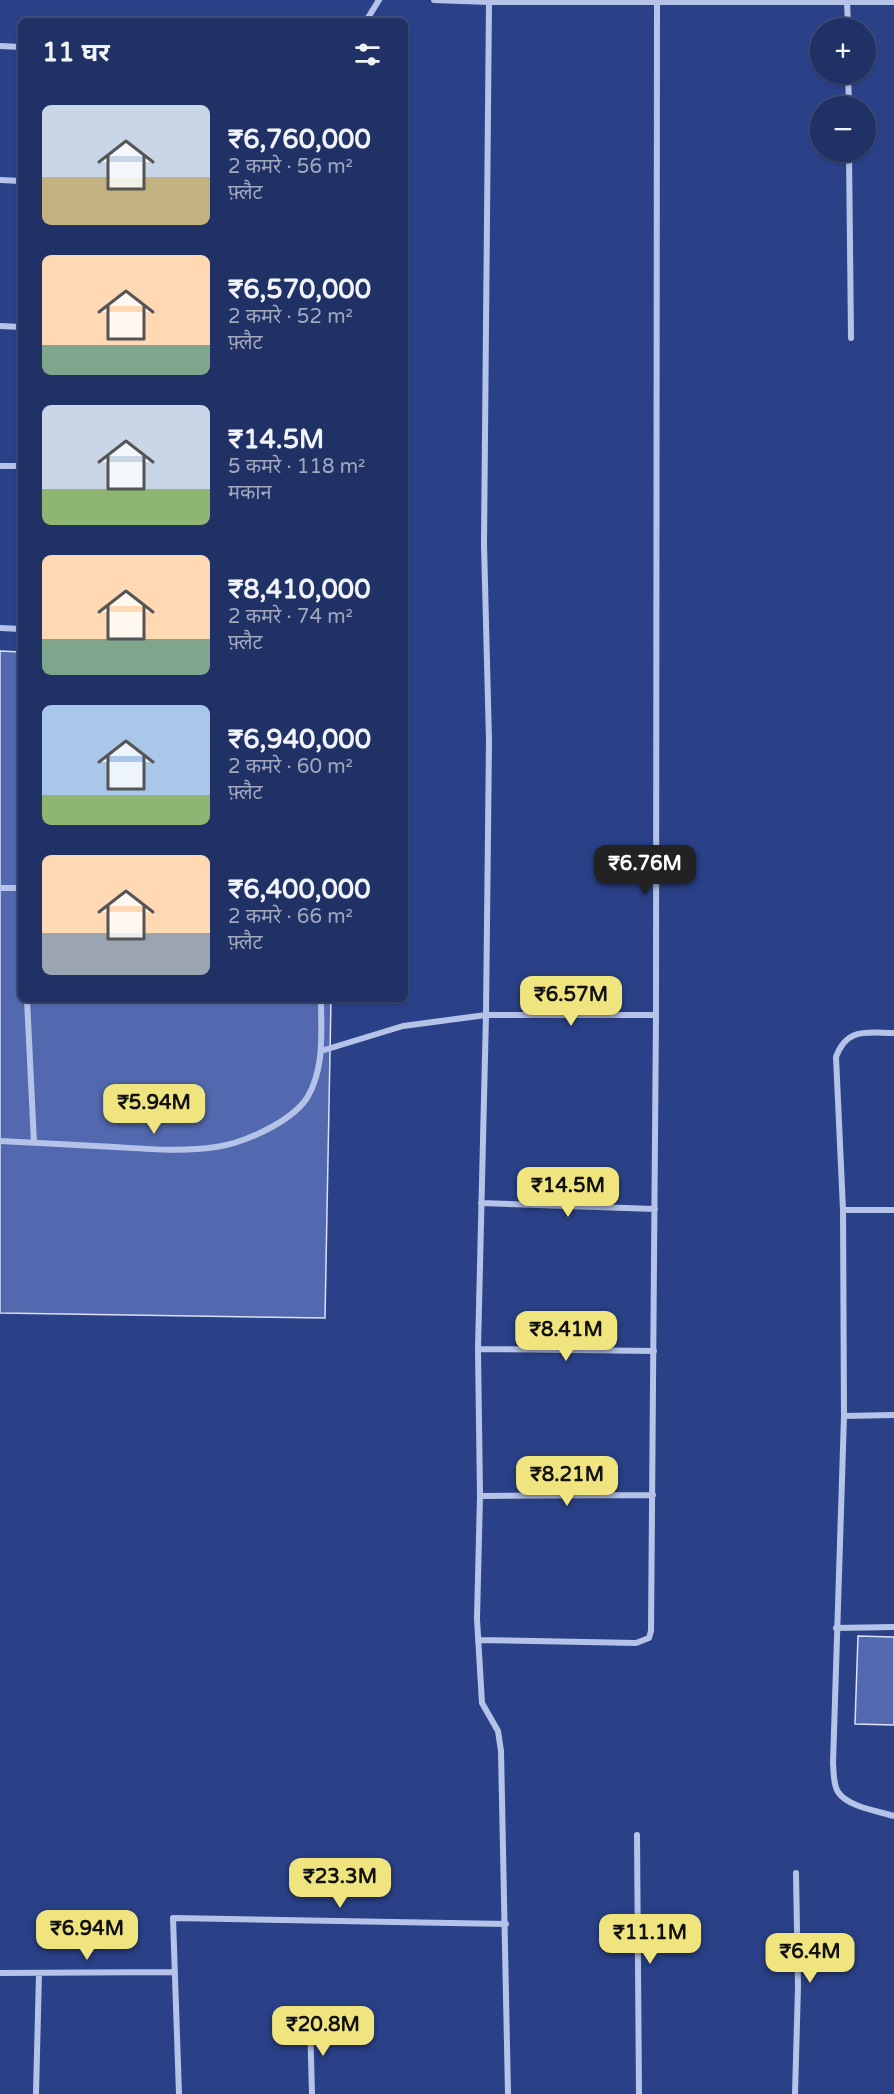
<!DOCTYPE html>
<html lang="hi">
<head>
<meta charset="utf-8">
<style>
  :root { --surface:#203166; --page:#28396c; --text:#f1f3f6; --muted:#a2a9bf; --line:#3d4c7a; --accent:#efe47e }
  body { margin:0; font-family:"Varela Round","Noto Sans Devanagari",sans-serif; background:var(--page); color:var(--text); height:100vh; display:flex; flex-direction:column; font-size:22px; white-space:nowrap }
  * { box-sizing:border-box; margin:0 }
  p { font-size:20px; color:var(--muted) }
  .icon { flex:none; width:33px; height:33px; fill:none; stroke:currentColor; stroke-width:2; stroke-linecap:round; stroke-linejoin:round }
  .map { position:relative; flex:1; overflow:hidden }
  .details { position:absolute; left:18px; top:18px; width:390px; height:984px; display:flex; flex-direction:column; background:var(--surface); border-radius:9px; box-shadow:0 2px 4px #0004,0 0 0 2px var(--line) }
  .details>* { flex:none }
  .buttons { position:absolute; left:810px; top:18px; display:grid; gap:12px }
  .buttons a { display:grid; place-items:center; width:66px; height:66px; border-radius:50%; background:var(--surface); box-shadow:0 2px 4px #0004,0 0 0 2px var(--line); font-size:30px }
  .price { position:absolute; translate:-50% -51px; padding:0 14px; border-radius:12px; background:var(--accent); color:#111; font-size:20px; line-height:39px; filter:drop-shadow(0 2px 3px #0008) }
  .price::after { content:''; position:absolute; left:50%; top:36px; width:18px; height:14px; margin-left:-9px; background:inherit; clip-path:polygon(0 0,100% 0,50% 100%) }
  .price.active { background:#222; color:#fff }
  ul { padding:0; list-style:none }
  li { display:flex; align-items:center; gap:18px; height:150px; padding:0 24px }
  li span { display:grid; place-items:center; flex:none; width:168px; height:120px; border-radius:9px; color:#555 }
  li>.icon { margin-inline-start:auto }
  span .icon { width:72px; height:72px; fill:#fffc; stroke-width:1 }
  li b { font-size:26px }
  h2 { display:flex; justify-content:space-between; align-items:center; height:72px; padding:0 24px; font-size:26px }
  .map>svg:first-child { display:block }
  .building { fill:#5369af; stroke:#dae1f7; stroke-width:1.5 }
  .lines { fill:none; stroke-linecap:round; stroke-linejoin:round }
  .minor { stroke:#b6c3e8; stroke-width:6 }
</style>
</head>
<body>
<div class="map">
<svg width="894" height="2094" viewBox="0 0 894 2094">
  <rect width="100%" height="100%" fill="#2a4188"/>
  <!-- building -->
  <path class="building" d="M0 651 21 652V999H331L325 1318 0 1313Z
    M858 1636 894 1637V1725L855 1724Z"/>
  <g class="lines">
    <!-- minor -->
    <path class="minor" d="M434 0 489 2H894
      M847 0 848 28
      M489 2 484 544 489 741 486 1015 478 1349 480 1496 477 1619 482 1703 498 1731 501 1751 508 2094
      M366 21 379 0
      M0 46 21 47
      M848 74 849 106
      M849 152 851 338
      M0 180 21 181
      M0 326 21 327
      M0 466H21
      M0 628 21 629
      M0 888H21
      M27 999 34 1143
      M894 1033C867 1033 847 1027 836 1057L843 1210 844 1416 833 1764C834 1773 833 1784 838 1792 848 1807 878 1811 894 1816
      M321 1051 403 1026 486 1015H656
      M0 1141C38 1143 76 1145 115 1147 148 1149 183 1152 216 1147 244 1143 291 1122 307 1098 325 1068 321 1032 321 999
      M481 1203 655 1209
      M843 1210H894
      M478 1349 654 1351
      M844 1416 894 1415
      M480 1496 653 1495
      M836 1628 894 1627
      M478 1640 636 1643 649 1638 651 1631 656 1015 657 2
      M637 1835 639 2094
      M0 1973 175 1972
      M310 2020 312 2094
      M36 2094 39 1973
      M179 2094 173 1918 506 1924
      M795 2094 798 1987 796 1873"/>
  </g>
</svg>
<div class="buttons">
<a>+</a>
<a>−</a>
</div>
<b class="price active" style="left:645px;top:896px">₹6.76M</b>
<b class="price" style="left:571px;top:1027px">₹6.57M</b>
<b class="price" style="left:154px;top:1135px">₹5.94M</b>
<b class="price" style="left:568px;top:1218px">₹14.5M</b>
<b class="price" style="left:566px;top:1362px">₹8.41M</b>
<b class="price" style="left:567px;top:1507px">₹8.21M</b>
<b class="price" style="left:340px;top:1909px">₹23.3M</b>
<b class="price" style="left:87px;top:1961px">₹6.94M</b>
<b class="price" style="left:650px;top:1965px">₹11.1M</b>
<b class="price" style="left:810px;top:1984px">₹6.4M</b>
<b class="price" style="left:323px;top:2057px">₹20.8M</b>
<section class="details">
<h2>11 घर<svg class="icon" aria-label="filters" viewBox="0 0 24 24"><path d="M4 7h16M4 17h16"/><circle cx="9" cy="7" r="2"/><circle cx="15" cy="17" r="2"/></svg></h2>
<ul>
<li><span style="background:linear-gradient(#c9d6e8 60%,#c2b280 0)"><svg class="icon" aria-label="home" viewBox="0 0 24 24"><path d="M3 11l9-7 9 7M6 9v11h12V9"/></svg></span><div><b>₹6,760,000</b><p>2 कमरे · 56 m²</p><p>फ़्लैट</p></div></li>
<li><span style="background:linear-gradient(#ffd9b3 75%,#7fa58c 0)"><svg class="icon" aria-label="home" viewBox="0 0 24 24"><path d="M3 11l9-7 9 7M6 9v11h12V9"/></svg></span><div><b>₹6,570,000</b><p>2 कमरे · 52 m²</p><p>फ़्लैट</p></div></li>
<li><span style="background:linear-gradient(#c9d6e8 70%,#8fb573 0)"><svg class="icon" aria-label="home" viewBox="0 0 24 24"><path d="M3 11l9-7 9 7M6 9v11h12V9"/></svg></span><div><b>₹14.5M</b><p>5 कमरे · 118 m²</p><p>मकान</p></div></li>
<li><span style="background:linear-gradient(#ffd9b3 70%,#7fa58c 0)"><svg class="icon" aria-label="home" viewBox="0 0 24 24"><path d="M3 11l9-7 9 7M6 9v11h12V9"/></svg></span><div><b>₹8,410,000</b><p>2 कमरे · 74 m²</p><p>फ़्लैट</p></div></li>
<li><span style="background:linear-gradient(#a9c7e8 75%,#8fb573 0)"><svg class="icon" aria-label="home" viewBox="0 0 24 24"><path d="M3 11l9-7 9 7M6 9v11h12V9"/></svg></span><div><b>₹6,940,000</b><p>2 कमरे · 60 m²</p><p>फ़्लैट</p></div></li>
<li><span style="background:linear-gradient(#ffd9b3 65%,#9aa5b1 0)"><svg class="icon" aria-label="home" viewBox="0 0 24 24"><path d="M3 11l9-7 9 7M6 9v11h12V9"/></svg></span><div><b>₹6,400,000</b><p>2 कमरे · 66 m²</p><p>फ़्लैट</p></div></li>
</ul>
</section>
</div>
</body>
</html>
